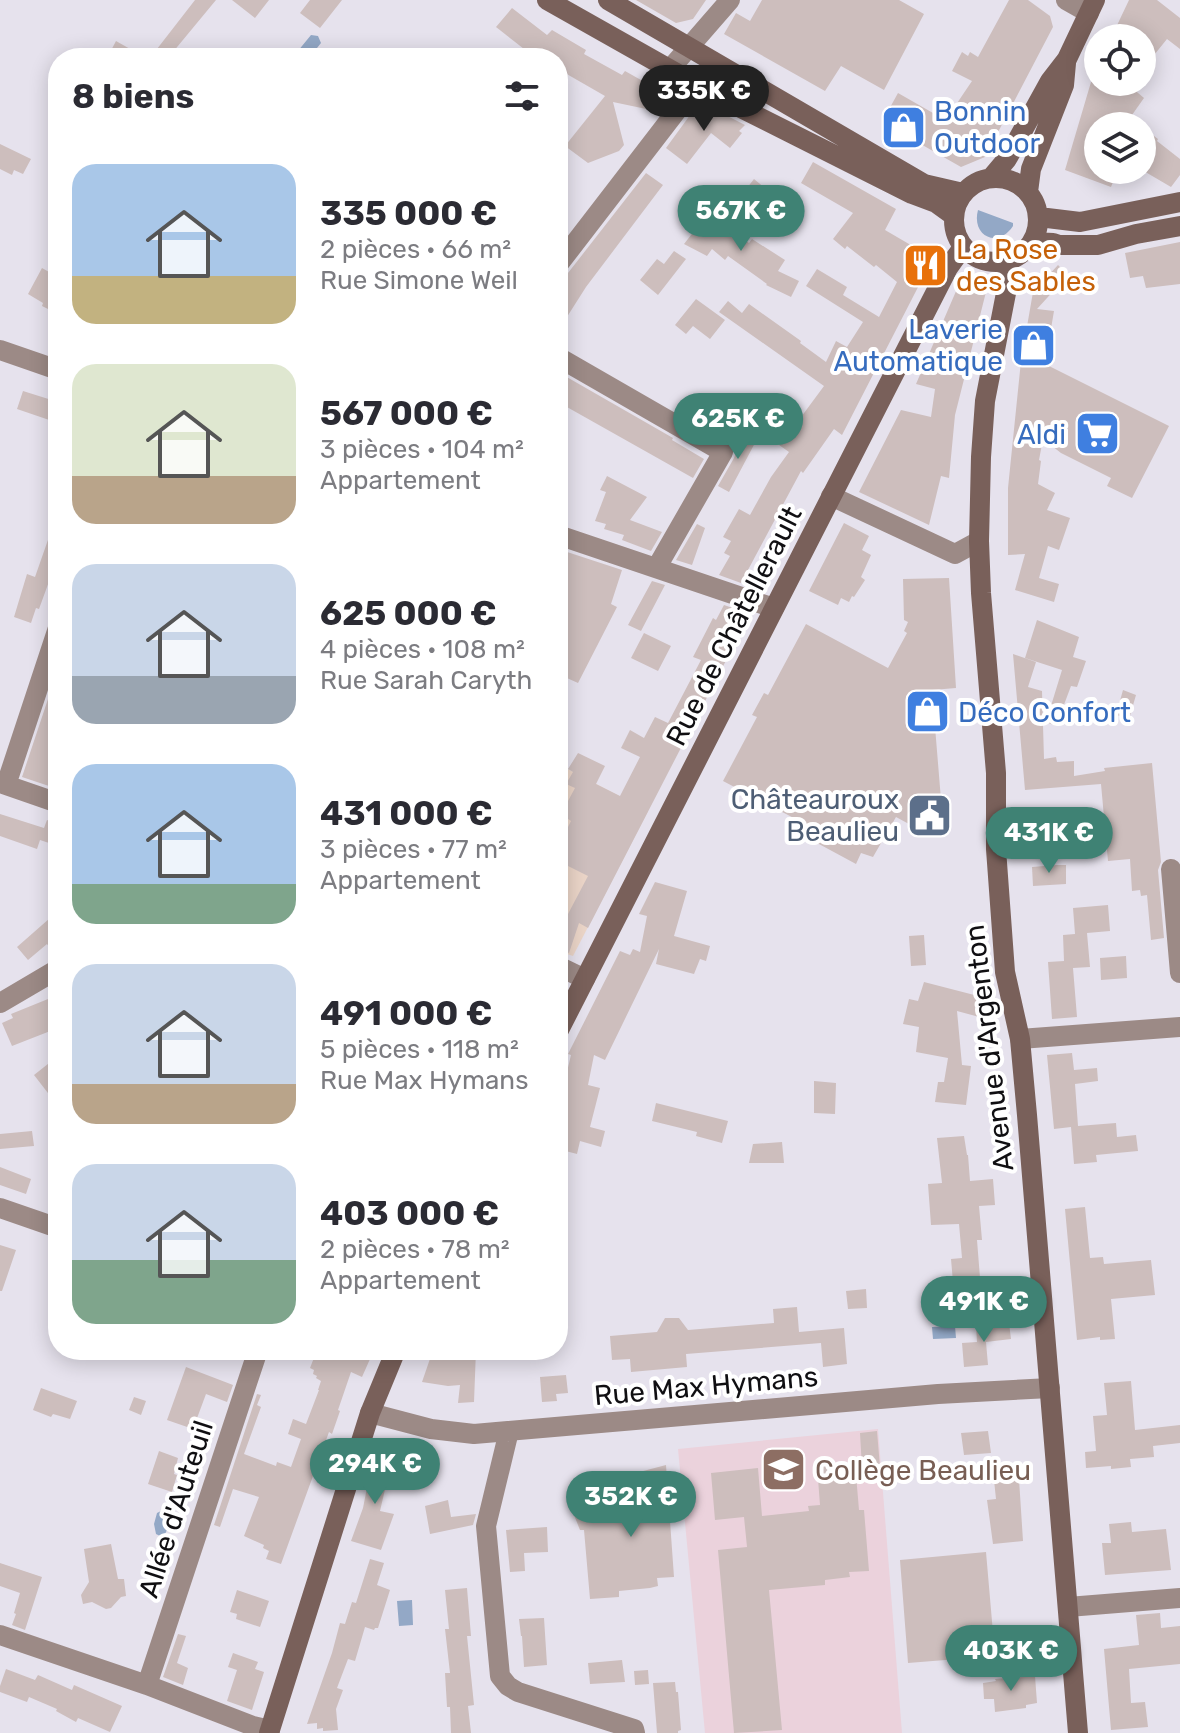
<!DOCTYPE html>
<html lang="fr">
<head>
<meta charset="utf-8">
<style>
  :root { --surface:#fff; --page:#f2f2f3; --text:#2b2b33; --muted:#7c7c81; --accent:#3f8274 }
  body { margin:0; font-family:Rubik,sans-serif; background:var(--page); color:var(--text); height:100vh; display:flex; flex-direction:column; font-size:30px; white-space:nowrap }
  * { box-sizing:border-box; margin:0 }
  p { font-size:26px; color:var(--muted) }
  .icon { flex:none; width:44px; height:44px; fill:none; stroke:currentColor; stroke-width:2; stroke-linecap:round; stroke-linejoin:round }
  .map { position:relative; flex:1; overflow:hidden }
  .side { position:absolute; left:48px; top:48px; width:520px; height:1312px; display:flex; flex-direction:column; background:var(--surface); border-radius:32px; box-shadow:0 4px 20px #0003 }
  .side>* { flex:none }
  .controls { position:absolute; left:1084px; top:24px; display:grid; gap:16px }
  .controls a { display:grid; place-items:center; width:72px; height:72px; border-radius:50%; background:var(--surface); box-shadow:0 4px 20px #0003; font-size:40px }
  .price { position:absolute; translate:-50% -68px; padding:0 18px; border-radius:28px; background:var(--accent); color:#fff; font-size:26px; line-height:52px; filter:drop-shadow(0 2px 4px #0008) }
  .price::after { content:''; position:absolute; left:50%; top:48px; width:24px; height:18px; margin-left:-12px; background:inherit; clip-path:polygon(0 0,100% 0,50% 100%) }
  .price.selected { background:#222; color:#fff }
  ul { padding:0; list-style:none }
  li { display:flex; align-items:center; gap:24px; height:200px; padding:0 24px }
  li span { display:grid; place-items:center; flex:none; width:224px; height:160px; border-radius:24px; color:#555 }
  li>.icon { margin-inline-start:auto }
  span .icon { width:96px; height:96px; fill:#fffc; stroke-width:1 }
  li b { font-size:34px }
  h2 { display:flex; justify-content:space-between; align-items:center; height:96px; padding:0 24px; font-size:34px }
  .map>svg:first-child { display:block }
  .industrial { fill:#ebd5c8 }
  .education { fill:#ebd2dc }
  .water { fill:#93a8c6 }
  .building { fill:#cdbebd }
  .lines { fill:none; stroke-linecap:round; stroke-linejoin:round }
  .street { stroke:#9c8a86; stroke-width:20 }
  .secondary { stroke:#79605a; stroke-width:20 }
  .labels { text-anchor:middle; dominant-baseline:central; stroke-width:8; stroke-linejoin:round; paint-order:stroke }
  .shop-label { font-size:28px; fill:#366cbe; stroke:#fff; text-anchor:start }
  .food-label { font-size:28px; fill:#c56008; stroke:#fff; text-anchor:start }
  .street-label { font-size:28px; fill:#100f12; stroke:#fff }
  .service-label { font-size:28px; fill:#4e5e75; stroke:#fff; text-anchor:end }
  .education-label { font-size:28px; fill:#785e54; stroke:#fff; text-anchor:start }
</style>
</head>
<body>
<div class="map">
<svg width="1180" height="1733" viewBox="0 0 1180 1733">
  <rect width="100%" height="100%" fill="#e6e2ed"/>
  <!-- industrial -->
  <path class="industrial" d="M558 764 648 811 573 956 558 951Z"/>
  <!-- education -->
  <path class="education" d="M878 1429 902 1733H705L678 1449Z"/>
  <!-- water -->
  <path class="water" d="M311 35 318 36 321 43 309 58H294L293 57Z
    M978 210 1013 223V226C998 249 971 236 978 210Z
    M955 1326 956 1338 933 1339 932 1327Z
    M161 1511 165 1513C168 1521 170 1528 164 1535L160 1536 156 1534 154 1524 157 1513Z
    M412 1600 413 1625 399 1626 397 1601Z"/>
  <!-- building -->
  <path class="building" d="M195 0H216L168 58H150Z
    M232 0H269L255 18Z
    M310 0H342L320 28 300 13Z
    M636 0H706L693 19 676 23Z
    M762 0H899L924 14 884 90 841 66 825 91 724 34 736 13 750 21Z
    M1009 0H1028L1050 16 1053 27 985 157 961 167 882 122 898 93 940 117 943 112 949 115 972 81 952 71 962 52 968 56 970 52 978 57Z
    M1129 0H1157L1180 18V49L1167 39 1142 70V38H1111Z
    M512 8 547 35 552 30 586 50 584 54 622 75 625 71 664 93 651 110 613 102 624 145 619 151 588 163 565 146 605 96 558 69V58H517L524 49 496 27Z
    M116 41 146 58H107Z
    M1091 82H1125L1144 98 1132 115 1146 126H1122L1109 116 1103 126H1098V170H1118L1111 187 1065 170Z
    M706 105 745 125 739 131 742 133 730 148 711 133 687 164 666 148 693 111 698 115Z
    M1142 127 1158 139 1157 141 1180 159V175L1171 187 1142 170Z
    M0 144 31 159 23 174 14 170 12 175 0 169Z
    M813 162 896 209 885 230 933 258 842 435 834 429 803 473 801 471 741 583 719 575 730 556 724 553 731 541 723 537 739 509 750 515 771 477 789 452 772 440 782 426 790 432 824 386 719 312 728 301 742 313 749 304 801 341 800 343 826 362 836 341 847 347 863 322 806 286 817 269 847 287 843 295 879 317 897 282 876 265 874 267 847 246 845 249 833 239 853 213 801 183Z
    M646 173 663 185 586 287 558 331V289L565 280 561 277 568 273Z
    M754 179 776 197 778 195 797 210 785 226 743 193Z
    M709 212 749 243 752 239 785 260 778 271 799 281 791 297 766 285 767 284 728 256 725 260 712 249 707 256 684 244Z
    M1180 242V284L1146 288 1143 276 1130 278 1125 253Z
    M674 251 686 259 658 295 640 280 657 259 664 264Z
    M1058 265 1068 275 1037 309 1054 311 1045 364 1169 426 1132 498 1107 486 1111 478 1061 453 1043 439 1039 460 1041 461 1038 484 1055 493 1047 510 1070 518 1059 550 1048 546 1039 578 1059 584 1054 602 1015 590 1025 554 1008 555V488L1021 361 1033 292Z
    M42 268 58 277V303L54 312 42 306 43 303 28 294Z
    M963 275 988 284 955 415 949 478 941 476 929 525 859 492 901 410 931 417 935 389 916 384Z
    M696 299 725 320 710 339 693 326 686 334 675 325Z
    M558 372 673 438 672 440 704 459 693 478 558 402Z
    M23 391 58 402V423L17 409Z
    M742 432 756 441 729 492 718 486 734 458 736 453 735 446Z
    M607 476 647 497 630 520 662 532 651 551 622 540 624 535 604 529 606 524 595 521 606 492 600 490Z
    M56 517H58V578L51 576 39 609 36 608 31 623 14 617 27 574 35 577Z
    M844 523 869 536 862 550 871 555 861 577 865 580 854 597 852 596 849 602 841 598 838 605 809 591Z
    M697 524 705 528 692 565 676 560Z
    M558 549 622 570 611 604 617 607 578 683 558 674Z
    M949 578 956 688 932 690 942 812 920 830 896 817 873 857 861 853 856 864 806 837 811 827 723 781 757 717 752 715 764 693 768 695 806 624 888 668 907 633 904 631 908 622 904 620 903 579Z
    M652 581 665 585 641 631 628 625Z
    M724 605 750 614 588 928 579 923 569 953 558 949V933L588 876 558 861V847L571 821 561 814 575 788 566 784 573 772 568 769 578 753 605 766 596 784 620 796 640 757 621 748 630 730 644 738 655 717 668 723 701 660 693 657 713 618 716 620Z
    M1037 620 1079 637 1073 657 1086 661 1077 687 1071 686 1056 726 1046 722 1062 670 1025 658Z
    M644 633 671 646 658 671 631 658Z
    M1013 654 1036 662 1028 687 1042 691 1044 759 1056 757 1057 762 1074 761V776L1105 771 1104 768 1152 763 1161 862 1158 870 1164 938 1151 940 1147 895 1141 896 1140 890 1132 891 1130 859 1108 861 1101 784 1025 790Z
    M58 669V789L22 777Z
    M1123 690 1136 695 1129 719 1116 715Z
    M0 814 44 828 47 820 58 824V846L40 840 37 849 0 836Z
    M1057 865H1066V884L1033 886 1032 867Z
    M655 882 687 891 674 936 710 946 706 961 700 959 694 974 656 964 659 949 605 1060 594 1055 588 1085 600 1088 590 1127 605 1131 601 1147 580 1141 577 1154 558 1149V1078L565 1080 571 1055 568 1054 620 951 630 955 633 949 640 952 647 916 639 914Z
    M1108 905 1110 931 1087 933 1090 967 1073 968 1077 1017 1052 1019 1048 962 1064 961 1063 935 1075 934 1073 908Z
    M58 911V942L50 948 47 944 28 960 17 947Z
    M924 935 926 965 911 966 909 936Z
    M1126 956 1127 978 1101 980 1100 958Z
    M924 982 982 997 983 1018 957 1011 962 1065 971 1066 966 1105 935 1102 938 1082H944L948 1058 916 1052 919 1027 903 1024 909 999 918 1001Z
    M48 999 58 1028 12 1046 2 1023 13 1018 11 1014Z
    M1072 1053 1074 1070 1097 1068 1098 1081 1075 1084 1078 1126 1116 1123 1117 1137 1136 1135 1138 1151 1096 1155 1097 1162 1074 1164 1071 1127 1054 1129 1047 1055Z
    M58 1056V1106L34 1075Z
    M814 1081 836 1083 835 1114 814 1113Z
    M656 1103 728 1121 722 1143 696 1136 697 1132 652 1121Z
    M32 1131 34 1146 0 1149V1134Z
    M964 1136 967 1155H968L970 1181 993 1179 995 1205 979 1206 982 1240H977L982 1303 955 1305 951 1259 962 1258 959 1224 931 1225 928 1184 942 1183 937 1138Z
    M782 1142 784 1163H749L753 1144Z
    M0 1167 31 1179 26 1194 0 1185Z
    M1085 1207 1090 1258 1103 1257 1104 1264 1151 1260 1155 1295 1111 1299 1115 1339 1100 1340V1337L1077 1340 1065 1209Z
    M0 1245 16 1250 2 1291H0Z
    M866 1289 867 1308 848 1309 846 1291Z
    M797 1307 799 1332 844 1328 847 1364 823 1367 821 1343 686 1354 687 1367 631 1372 630 1359 612 1360 610 1336 657 1332 665 1318H679L688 1330 774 1323 773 1309Z
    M1009 1323 1011 1339 986 1342 988 1365 964 1367 962 1343 977 1342 976 1326Z
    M317 1350H374L362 1377 351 1372 338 1410 340 1411 332 1434 329 1432 281 1564 266 1559 269 1551 263 1548 264 1545 244 1536 259 1497 233 1489 220 1527 214 1525 257 1394 261 1395 257 1405 261 1407 244 1454 276 1466 277 1462 291 1467 301 1439 288 1434 293 1419 306 1424 319 1390H318L321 1381 316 1378 317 1376 313 1374 314 1370 310 1368Z
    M433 1350H476L474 1402 458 1403 460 1385 448 1386 422 1382Z
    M186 1367 233 1385 227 1402 206 1394 193 1429 167 1420Z
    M566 1375 568 1393 556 1394 557 1401 542 1402 540 1377Z
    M1131 1381 1135 1430 1180 1425V1443L1153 1446 1154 1457 1130 1459 1131 1467 1111 1469V1466L1086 1468 1085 1452 1096 1451 1093 1416 1107 1415 1104 1383Z
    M41 1388 77 1401 70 1419 53 1414 51 1417 33 1410Z
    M134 1397 146 1401 141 1415 129 1410Z
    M877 1431 880 1467 862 1468 860 1433Z
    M988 1431 991 1453 964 1455 961 1433Z
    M159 1451 178 1458 174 1474 177 1475 172 1492 148 1484Z
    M374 1452 393 1455 380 1511 394 1514 381 1550 351 1541 363 1508Z
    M855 1463 859 1510H864L869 1571 849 1572 850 1577 825 1580V1585L769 1590 782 1730 734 1733 718 1550 747 1547 744 1517 715 1520 711 1473 758 1468 762 1516 809 1511 808 1506 820 1505 817 1466Z
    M666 1465 674 1577 657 1578 658 1586 650 1588 619 1591V1597L590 1599 584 1530H580L574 1515 630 1511 628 1475Z
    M1019 1479 1023 1541 993 1544 987 1500 996 1499 994 1480Z
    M448 1500 451 1517 476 1514 473 1525 430 1534 425 1506Z
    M1131 1522 1132 1532 1166 1529 1171 1570 1105 1575 1102 1543H1111L1109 1524Z
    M547 1527 548 1552 524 1553 525 1571 510 1572 506 1530Z
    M111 1544 118 1579H124L126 1596 121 1597 111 1608 106 1609 92 1602 83 1604 81 1595 89 1582 84 1549Z
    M986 1552 995 1656 908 1663 900 1560Z
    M370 1559 384 1563 377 1585 390 1590 378 1628H375L374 1630 365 1627 355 1661 348 1659 337 1688 343 1690 336 1709 338 1730 323 1731V1728L317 1729V1723L307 1724 332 1653 340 1623 345 1624 352 1602 356 1603Z
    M0 1563 42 1577 25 1630 12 1625 16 1614 14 1613 20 1593 0 1586Z
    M467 1588 471 1636H467L474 1705 468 1706 471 1733H451L450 1707H447L445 1673H450L445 1629H449L445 1590Z
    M237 1590 269 1601 260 1627 236 1619 237 1614 230 1612Z
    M1160 1613 1161 1628 1180 1626V1664L1129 1669 1131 1703 1145 1702 1148 1727 1111 1730 1104 1649 1139 1645 1136 1615Z
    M544 1618 547 1665 524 1667 522 1636H521L519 1619Z
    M178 1634 186 1636 177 1663 188 1668 183 1685 163 1677Z
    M233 1653 258 1662 255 1669 264 1672 252 1710 227 1701 237 1670 228 1667Z
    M622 1660 625 1682 590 1684 588 1663Z
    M6 1669 35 1680 38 1675 72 1690 74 1685 122 1706 110 1732 78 1718 76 1722 56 1711 57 1709 29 1697 27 1702 0 1692V1686Z
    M648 1670 649 1684 635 1685 634 1671Z
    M1035 1676 1037 1703 1026 1705V1708L995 1712 994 1699H984L983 1683 996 1681 995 1679Z
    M675 1682 676 1692H678L681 1730 678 1731V1733H657L653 1683Z"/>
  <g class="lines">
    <!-- street -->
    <path class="street" d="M1066 0 1089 13
      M670 69 730 0
      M558 265 685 100 695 84
      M0 350 58 370
      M558 357 723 452 657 567
      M831 496 955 554 979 541
      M558 535 774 608
      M0 783 58 803
      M6 785 58 628
      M1171 869 1180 973
      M558 966 585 979
      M0 1003 58 969
      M1020 1039 1180 1027
      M0 1208 58 1228
      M370 1413 431 1429 474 1434 938 1394 1050 1388
      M509 1431 486 1526 500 1676 508 1686 518 1692 634 1729 635 1733
      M1068 1607 1180 1598
      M0 1635 147 1685 253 1726 270 1730
      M147 1685 258 1350"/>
    <!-- secondary -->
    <path class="secondary" d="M547 0 717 96 912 194 936 203 954 216
      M608 0 924 184 963 193
      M954 220a42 42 0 1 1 84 0a42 42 0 1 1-84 0Z
      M991 178 1007 159 1050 81 1067 59 1095 0
      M1028 192 1031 169 1064 85 1066 63
      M1039 217 1080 222 1180 202
      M1033 242 1053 243 1059 245H1098L1136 234 1180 226
      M1008 261 1007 288 985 401 981 457 979 541 981 593 996 773V849L1005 972 1020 1039 1027 1115 1078 1733
      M558 1032 948 268 963 247
      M269 1733 370 1413 396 1350"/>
  </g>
  <!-- icons -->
  <defs>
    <symbol id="shop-square" viewBox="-11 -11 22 22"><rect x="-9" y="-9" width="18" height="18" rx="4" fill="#3f7fe0" stroke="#fff"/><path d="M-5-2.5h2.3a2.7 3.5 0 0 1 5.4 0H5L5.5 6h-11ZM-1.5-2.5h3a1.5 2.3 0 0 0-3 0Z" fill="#fff"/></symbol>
    <symbol id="restaurant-square" viewBox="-11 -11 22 22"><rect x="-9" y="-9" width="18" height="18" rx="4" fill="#e8710a" stroke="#fff"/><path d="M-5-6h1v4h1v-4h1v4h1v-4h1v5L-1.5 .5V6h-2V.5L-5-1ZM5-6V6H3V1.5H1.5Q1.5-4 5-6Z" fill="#fff"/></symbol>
    <symbol id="supermarket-square" viewBox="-11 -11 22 22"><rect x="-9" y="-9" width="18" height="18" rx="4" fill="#3f7fe0" stroke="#fff"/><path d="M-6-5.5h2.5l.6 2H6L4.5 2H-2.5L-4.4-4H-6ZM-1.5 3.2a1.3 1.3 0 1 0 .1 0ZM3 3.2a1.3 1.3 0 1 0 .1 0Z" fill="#fff"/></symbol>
    <symbol id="civic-square" viewBox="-11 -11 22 22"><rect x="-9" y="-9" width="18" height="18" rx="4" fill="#5c6f8a" stroke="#fff"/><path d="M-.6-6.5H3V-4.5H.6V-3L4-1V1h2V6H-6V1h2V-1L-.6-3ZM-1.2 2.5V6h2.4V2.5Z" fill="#fff"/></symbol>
    <symbol id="school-square" viewBox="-11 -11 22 22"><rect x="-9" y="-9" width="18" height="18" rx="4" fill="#8d6e63" stroke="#fff"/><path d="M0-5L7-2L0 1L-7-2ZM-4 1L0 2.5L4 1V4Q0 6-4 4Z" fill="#fff"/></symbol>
  </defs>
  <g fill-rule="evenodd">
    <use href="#shop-square" x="878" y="102" width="51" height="51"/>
    <use href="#restaurant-square" x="900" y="240" width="51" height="51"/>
    <use href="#shop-square" x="1008" y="320" width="51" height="51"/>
    <use href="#supermarket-square" x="1072" y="408" width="51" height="51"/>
    <use href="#shop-square" x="902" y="686" width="51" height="51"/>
    <use href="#civic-square" x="904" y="790" width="51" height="51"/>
    <use href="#school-square" x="758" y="1444" width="51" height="51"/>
  </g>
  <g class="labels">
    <!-- shop labels -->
    <g class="shop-label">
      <text x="934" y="111">Bonnin<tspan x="934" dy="32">Outdoor</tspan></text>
      <text x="1003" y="329" text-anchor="end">Laverie<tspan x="1003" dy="32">Automatique</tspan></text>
      <text x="1066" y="434" text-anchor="end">Aldi</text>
      <text x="958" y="712">Déco Confort</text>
    </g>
    <!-- food labels -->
    <g class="food-label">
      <text x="956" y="249">La Rose<tspan x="956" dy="32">des Sables</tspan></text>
    </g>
    <!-- street labels -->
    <g class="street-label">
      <text transform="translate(734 626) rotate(-63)">Rue de Châtellerault</text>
      <text transform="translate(989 1048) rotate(-97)">Avenue d'Argenton</text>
      <text transform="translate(706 1386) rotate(-5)">Rue Max Hymans</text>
      <text transform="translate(176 1509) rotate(-72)">Allée d'Auteuil</text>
    </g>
    <!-- service labels -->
    <g class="service-label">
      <text x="899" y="799">Châteauroux<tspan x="899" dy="32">Beaulieu</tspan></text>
    </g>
    <!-- education labels -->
    <g class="education-label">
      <text x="815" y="1470">Collège Beaulieu</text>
    </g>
  </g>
</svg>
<div class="controls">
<a><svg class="icon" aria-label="locate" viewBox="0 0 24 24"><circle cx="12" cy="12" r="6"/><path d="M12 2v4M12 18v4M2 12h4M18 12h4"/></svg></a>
<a><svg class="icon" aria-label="layers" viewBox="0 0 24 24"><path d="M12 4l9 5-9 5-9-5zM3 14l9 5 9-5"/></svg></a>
</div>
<b class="price selected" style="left:704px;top:133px">335K €</b>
<b class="price" style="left:741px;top:253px">567K €</b>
<b class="price" style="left:738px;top:461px">625K €</b>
<b class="price" style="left:1049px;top:875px">431K €</b>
<b class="price" style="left:984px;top:1344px">491K €</b>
<b class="price" style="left:375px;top:1506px">294K €</b>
<b class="price" style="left:631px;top:1539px">352K €</b>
<b class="price" style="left:1011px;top:1693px">403K €</b>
<section class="side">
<h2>8 biens<svg class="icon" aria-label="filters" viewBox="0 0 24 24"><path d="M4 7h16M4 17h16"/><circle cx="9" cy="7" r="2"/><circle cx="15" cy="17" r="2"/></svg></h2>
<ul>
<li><span style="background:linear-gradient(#a9c7e8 70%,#c2b280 0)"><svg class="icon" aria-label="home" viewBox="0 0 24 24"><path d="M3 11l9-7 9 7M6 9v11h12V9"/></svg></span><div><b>335 000 €</b><p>2 pièces · 66 m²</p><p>Rue Simone Weil</p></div></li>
<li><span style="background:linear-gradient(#dfe7d0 70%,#b9a48a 0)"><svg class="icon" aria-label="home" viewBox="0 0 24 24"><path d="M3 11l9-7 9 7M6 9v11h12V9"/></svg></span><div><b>567 000 €</b><p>3 pièces · 104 m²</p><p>Appartement</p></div></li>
<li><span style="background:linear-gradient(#c9d6e8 70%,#9aa5b1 0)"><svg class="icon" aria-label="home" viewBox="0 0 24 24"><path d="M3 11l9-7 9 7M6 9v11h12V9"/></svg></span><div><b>625 000 €</b><p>4 pièces · 108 m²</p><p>Rue Sarah Caryth</p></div></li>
<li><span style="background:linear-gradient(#a9c7e8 75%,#7fa58c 0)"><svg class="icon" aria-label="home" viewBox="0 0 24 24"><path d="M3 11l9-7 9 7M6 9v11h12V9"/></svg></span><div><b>431 000 €</b><p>3 pièces · 77 m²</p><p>Appartement</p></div></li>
<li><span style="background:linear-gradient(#c9d6e8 75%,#b9a48a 0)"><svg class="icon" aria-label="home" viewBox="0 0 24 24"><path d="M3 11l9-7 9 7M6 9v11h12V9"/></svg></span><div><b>491 000 €</b><p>5 pièces · 118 m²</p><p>Rue Max Hymans</p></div></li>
<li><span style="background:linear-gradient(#c9d6e8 60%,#7fa58c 0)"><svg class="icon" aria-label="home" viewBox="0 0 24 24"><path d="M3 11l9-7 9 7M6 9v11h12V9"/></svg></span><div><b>403 000 €</b><p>2 pièces · 78 m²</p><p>Appartement</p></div></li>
</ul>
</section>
</div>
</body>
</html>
